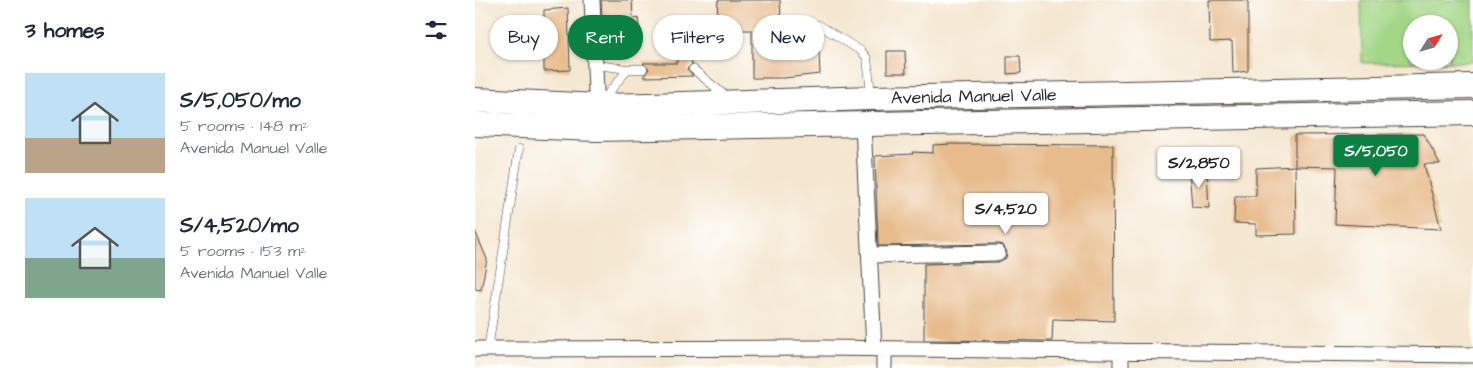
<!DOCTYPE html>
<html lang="en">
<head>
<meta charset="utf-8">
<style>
  :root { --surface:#fff; --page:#f2f2f3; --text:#1f2937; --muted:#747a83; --accent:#0b8043 }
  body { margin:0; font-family:"Architects Daughter",sans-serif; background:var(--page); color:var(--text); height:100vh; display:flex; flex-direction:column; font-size:19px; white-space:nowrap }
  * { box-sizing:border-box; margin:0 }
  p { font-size:16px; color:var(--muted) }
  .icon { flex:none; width:28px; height:28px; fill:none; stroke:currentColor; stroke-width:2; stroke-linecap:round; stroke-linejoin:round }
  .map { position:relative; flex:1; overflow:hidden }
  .panel { display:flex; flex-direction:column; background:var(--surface); width:475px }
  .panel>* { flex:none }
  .hud { position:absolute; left:15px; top:15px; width:475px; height:45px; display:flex; gap:10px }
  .needle { width:32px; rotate:53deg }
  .fabs { position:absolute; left:928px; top:15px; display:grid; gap:10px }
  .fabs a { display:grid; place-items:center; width:55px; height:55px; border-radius:50%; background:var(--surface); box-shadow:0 1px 4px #0004; font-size:25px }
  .price { position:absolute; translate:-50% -42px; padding:0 11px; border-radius:5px; background:#fff; color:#222; font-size:16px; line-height:32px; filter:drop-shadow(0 1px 2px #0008) }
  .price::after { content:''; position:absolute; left:50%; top:30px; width:15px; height:11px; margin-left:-8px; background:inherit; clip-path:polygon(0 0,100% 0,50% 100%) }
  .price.current { background:var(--accent); color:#fff }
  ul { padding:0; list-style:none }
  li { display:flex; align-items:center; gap:15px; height:125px; padding:0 25px }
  li span { display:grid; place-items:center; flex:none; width:140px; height:100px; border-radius:0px; color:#555 }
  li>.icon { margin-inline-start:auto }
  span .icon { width:60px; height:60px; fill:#fffc; stroke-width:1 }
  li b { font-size:21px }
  h2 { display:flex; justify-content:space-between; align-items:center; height:60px; padding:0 25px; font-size:21px }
  .pill { padding:0 18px; border-radius:22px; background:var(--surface); box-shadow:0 1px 4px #0004; font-size:18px; line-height:45px }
  .pill.current { background:var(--accent); color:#fff }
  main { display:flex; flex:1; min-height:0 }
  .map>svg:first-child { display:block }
  .green { fill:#a3d686; stroke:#678058; fill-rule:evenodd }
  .building { fill:#e7bb8c }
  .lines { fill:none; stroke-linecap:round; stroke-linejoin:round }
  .lane-casing { stroke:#494744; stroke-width:9 }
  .street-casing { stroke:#494744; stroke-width:17 }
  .primary-casing { stroke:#494744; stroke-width:26 }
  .lane { stroke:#fff; stroke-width:8 }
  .street { stroke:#fff; stroke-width:15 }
  .primary { stroke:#fff; stroke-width:24 }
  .labels { text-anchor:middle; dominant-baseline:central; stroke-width:4.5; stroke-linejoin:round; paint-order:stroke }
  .street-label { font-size:18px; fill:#2b2b2b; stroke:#fff }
</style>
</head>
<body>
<main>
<section class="panel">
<h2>3 homes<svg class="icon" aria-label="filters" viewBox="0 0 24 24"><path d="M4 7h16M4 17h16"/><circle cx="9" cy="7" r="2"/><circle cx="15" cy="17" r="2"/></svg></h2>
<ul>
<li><span style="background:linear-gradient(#bfe0f5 65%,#b9a48a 0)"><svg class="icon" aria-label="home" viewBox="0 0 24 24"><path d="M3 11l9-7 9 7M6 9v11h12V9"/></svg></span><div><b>S/5,050/mo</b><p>5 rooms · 148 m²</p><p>Avenida Manuel Valle</p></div></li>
<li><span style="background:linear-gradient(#bfe0f5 60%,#7fa58c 0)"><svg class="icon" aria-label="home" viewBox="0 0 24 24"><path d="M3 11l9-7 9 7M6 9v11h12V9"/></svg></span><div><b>S/4,520/mo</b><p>5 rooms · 153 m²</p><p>Avenida Manuel Valle</p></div></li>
</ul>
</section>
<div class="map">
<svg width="998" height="368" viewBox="0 0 998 368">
  <rect width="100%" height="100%" fill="#fff"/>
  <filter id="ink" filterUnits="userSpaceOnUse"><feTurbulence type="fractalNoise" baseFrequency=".02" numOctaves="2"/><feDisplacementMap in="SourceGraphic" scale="10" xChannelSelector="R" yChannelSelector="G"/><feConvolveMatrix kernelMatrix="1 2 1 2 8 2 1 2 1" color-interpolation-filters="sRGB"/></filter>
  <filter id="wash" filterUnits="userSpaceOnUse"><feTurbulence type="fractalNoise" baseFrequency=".0096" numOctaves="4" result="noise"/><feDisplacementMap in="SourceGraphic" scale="20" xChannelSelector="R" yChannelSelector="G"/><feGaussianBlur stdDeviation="1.12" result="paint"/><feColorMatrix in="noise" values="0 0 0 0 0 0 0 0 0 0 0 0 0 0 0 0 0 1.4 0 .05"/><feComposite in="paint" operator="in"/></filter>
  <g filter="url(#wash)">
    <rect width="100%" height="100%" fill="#f4e6cf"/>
    <!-- green -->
    <path class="green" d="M886 0H998V62L887 63ZM936 24H974V61H936Z"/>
    <g id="blocks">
      <!-- building -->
      <path class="building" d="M126 0H157L158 19 163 18 165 33 140 37 139 47 129 48Z
        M243 0H305L308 52 344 51 345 74 309 78H277V30H241Z
        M734 0H773V71L758 73 757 41 735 42Z
        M93 8 95 70 69 71V10Z
        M216 40V63H218L212 69 218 76 168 77 174 69 168 63H202L201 41Z
        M412 51H430L431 73H412Z
        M532 56H545L546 73 532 74Z
        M949 134 965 164H949L966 229 860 224 862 167 820 166V135Z
        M477 144 638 145 639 321 578 319 577 341 449 340V264L523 262 531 258 532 252 528 245 523 244 403 246 400 156 438 154 437 152 458 153V145Z
        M820 166 821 234 781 235V224L759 223 760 196H781V168Z
        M714 169 732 171 734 208 717 207Z
        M0 231 12 259 6 290 0 289Z"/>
    </g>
  </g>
  <g filter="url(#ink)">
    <use href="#blocks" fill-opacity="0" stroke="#494744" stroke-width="1"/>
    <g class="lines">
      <defs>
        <path id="lane" d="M344 25 386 51 392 58 396 94
          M121 65 153 69
          M218 69 252 97
          M127 101 153 69H168
          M13 349 44 149"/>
        <path id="street" d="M117 0 122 113
          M388 124 399 349
          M395 255 523 253
          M0 349 347 348 998 355
          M409 349V368
          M646 351V368"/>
        <g id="primary">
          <path id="s1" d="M0 100 123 106 174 105 397 98 998 86"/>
          <path d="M0 124 121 129 998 113"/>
        </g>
      </defs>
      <!-- lane casing -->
      <use href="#lane" class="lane-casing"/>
      <!-- street casing -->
      <use href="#street" class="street-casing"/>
      <!-- primary casing -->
      <use href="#primary" class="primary-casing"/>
      <!-- lane -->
      <use href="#lane" class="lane"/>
      <!-- street -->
      <use href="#street" class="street"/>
      <!-- primary -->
      <use href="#primary" class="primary"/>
    </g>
  </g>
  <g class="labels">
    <!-- street labels -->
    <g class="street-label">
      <text stroke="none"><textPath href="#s1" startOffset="499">Avenida Manuel Valle</textPath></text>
    </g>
  </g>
</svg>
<div class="fabs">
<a><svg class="needle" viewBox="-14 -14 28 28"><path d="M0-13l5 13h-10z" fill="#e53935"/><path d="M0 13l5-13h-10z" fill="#747a83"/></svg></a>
</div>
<b class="price current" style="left:901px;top:177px">S/5,050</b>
<b class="price" style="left:724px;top:189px">S/2,850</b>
<b class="price" style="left:531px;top:235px">S/4,520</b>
<div class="hud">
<a class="pill">Buy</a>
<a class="pill current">Rent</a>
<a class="pill">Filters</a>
<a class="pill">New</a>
</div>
</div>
</main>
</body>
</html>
